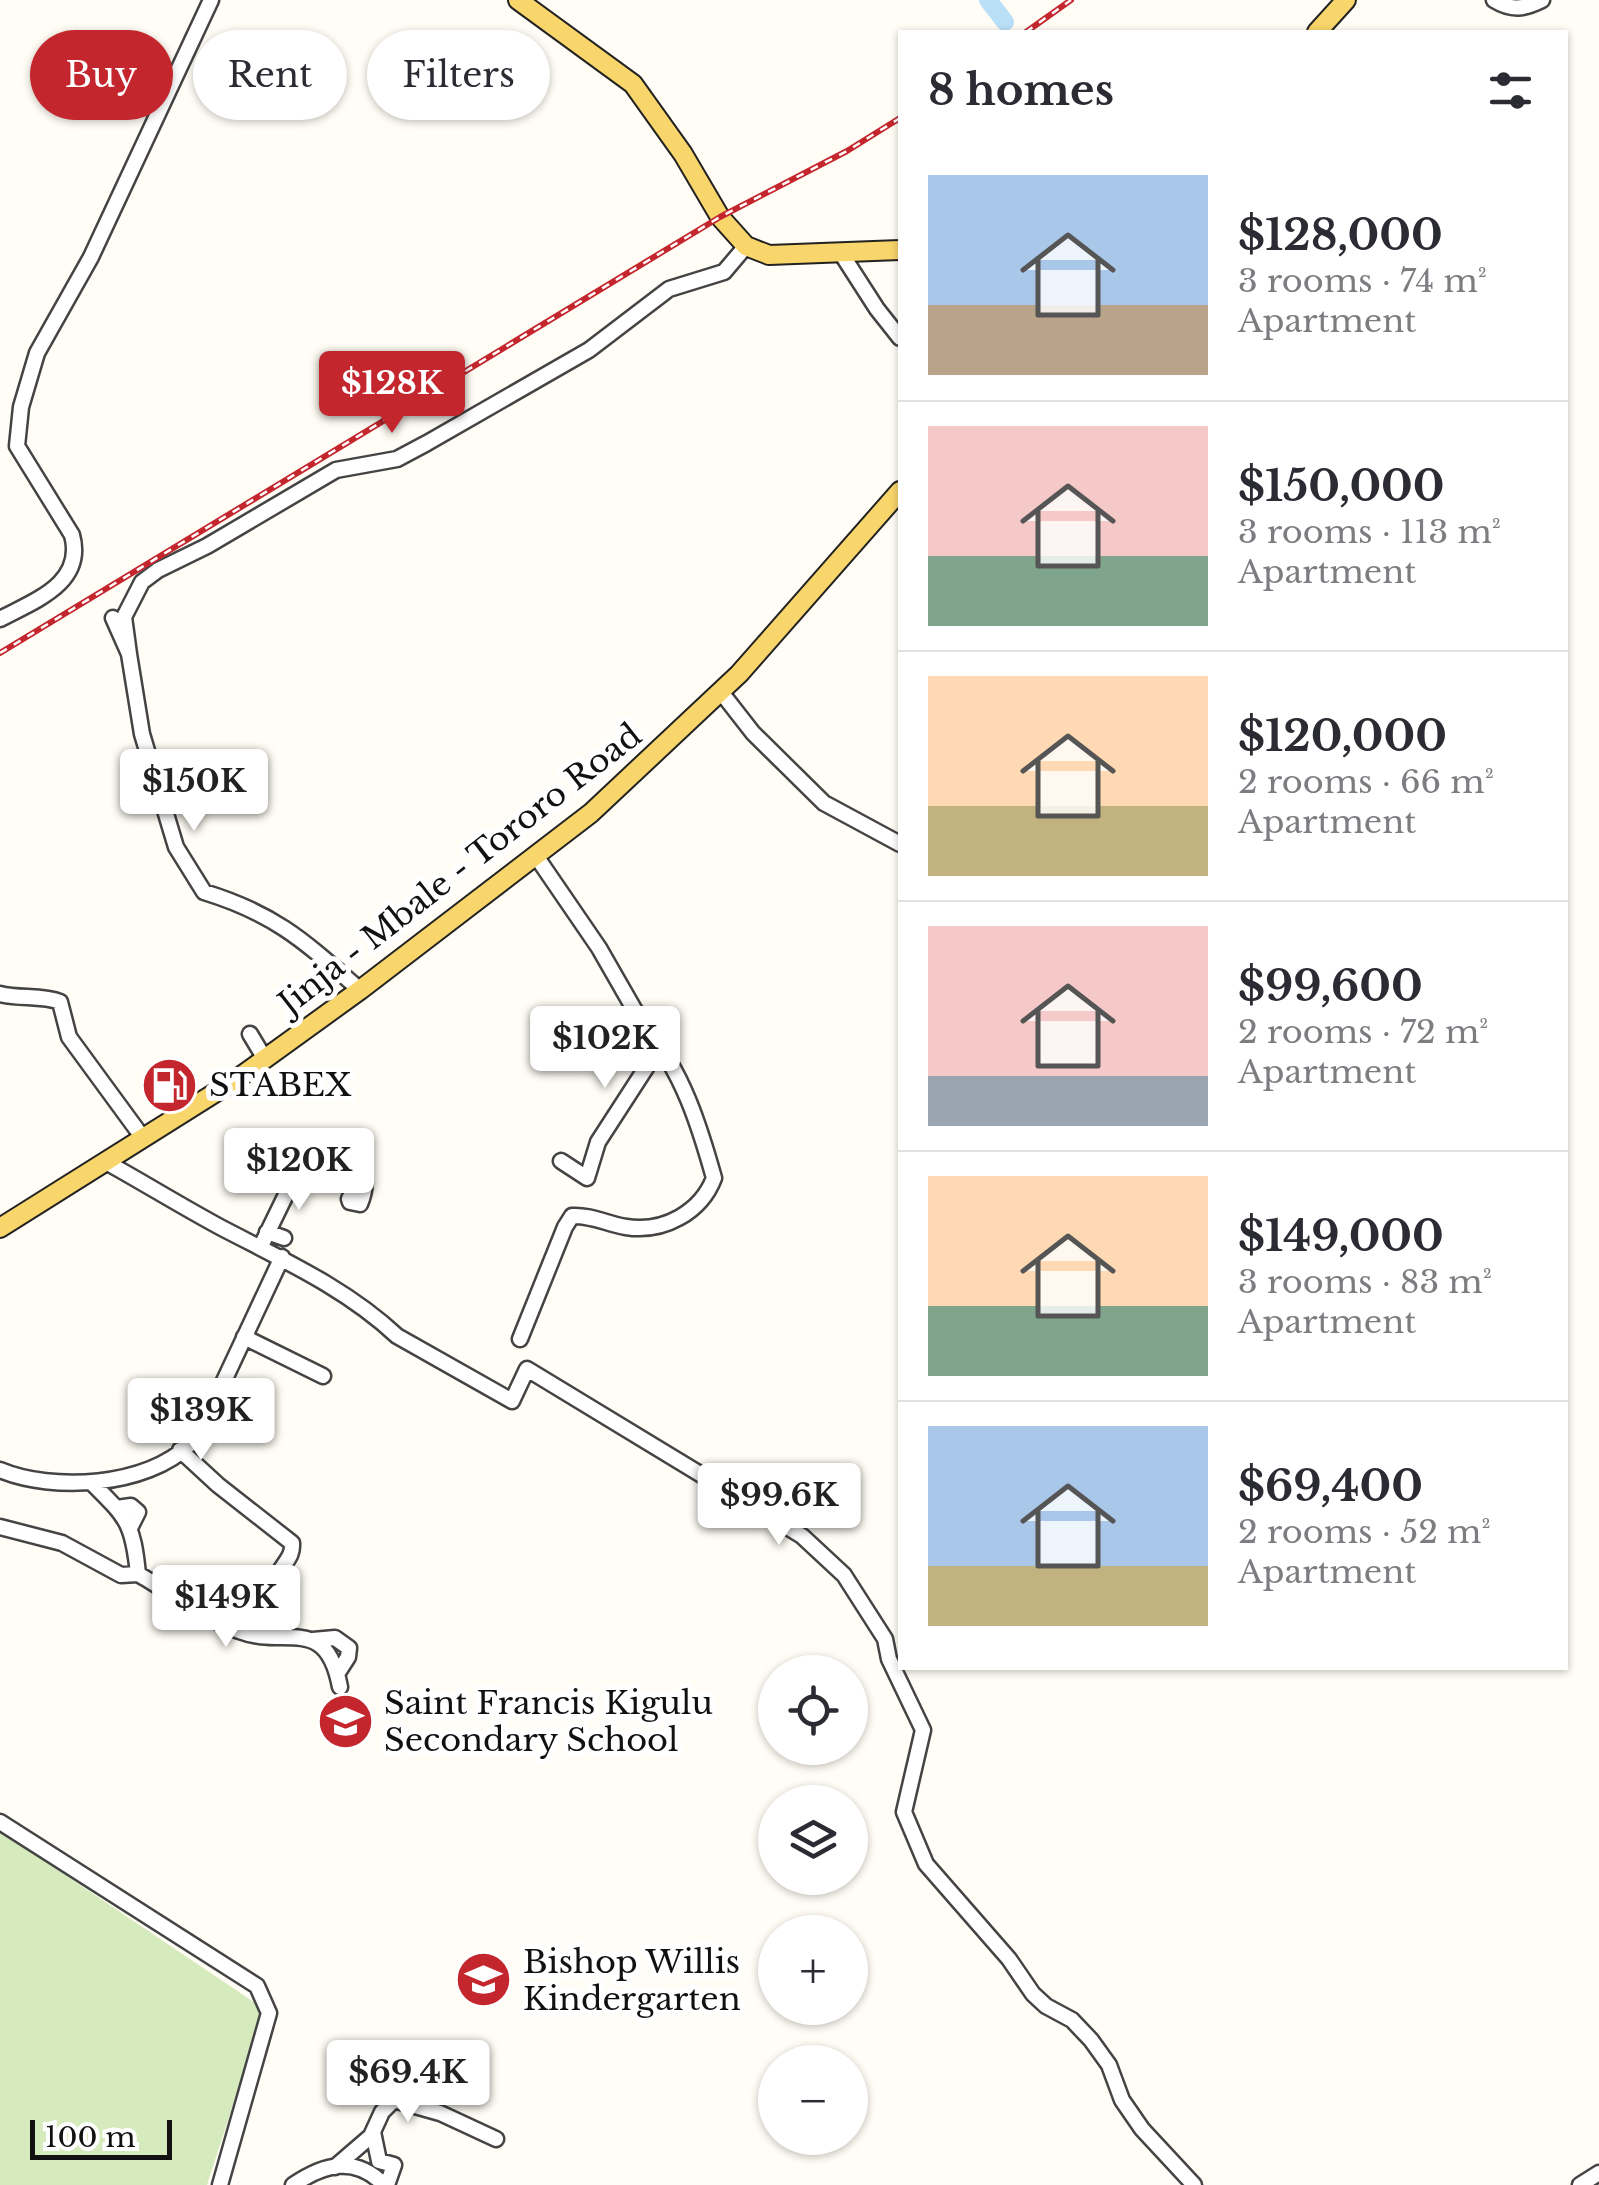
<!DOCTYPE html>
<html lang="en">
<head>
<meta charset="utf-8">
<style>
  :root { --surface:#fff; --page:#f7f7f7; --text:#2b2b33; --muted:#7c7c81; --line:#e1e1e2; --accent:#c4262e }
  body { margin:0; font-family:"Libre Baskerville",serif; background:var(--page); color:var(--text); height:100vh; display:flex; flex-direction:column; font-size:38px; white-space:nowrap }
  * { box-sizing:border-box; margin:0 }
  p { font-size:32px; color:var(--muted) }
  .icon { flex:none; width:55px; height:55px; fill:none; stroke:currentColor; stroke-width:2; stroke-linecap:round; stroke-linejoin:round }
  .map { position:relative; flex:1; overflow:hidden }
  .sheet { position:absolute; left:898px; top:30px; width:670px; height:1640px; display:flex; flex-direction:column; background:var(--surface); border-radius:0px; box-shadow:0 2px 8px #0004 }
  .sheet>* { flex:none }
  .banner { position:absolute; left:30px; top:30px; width:718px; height:90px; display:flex; gap:20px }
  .tools { position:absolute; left:758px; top:1655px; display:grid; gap:20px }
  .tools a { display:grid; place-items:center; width:110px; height:110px; border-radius:50%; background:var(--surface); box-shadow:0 2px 8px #0004; font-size:50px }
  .scale { position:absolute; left:30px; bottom:25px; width:142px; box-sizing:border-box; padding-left:10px; border:5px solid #111; border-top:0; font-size:28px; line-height:35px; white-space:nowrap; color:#111; -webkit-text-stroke:8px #fff; paint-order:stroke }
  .price { position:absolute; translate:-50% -85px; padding:0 22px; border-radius:10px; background:#fff; color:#222; font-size:32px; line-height:65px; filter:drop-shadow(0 2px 5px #0008) }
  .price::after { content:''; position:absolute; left:50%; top:60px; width:30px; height:22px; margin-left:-15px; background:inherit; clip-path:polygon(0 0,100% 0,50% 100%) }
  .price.current { background:var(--accent); color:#fff }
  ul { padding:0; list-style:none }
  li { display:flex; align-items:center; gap:30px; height:250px; padding:0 30px }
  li+li { border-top:2px solid var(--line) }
  li span { display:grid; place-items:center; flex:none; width:280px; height:200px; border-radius:0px; color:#555 }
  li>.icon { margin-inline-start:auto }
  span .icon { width:120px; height:120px; fill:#fffc; stroke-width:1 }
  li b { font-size:42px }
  h2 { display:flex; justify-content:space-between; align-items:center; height:120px; padding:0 30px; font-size:42px }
  .tag { padding:0 35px; border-radius:45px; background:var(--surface); box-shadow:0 2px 8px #0004; font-size:35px; line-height:90px }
  .tag.current { background:var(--accent); color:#fff }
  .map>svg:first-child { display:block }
  .green { fill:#d5ebbd }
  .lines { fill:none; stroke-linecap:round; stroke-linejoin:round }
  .river { stroke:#b9e0f7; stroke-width:18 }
  .minor-casing { stroke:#444; stroke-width:19 }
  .major-casing { stroke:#222; stroke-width:22 }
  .minor { stroke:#fff; stroke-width:14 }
  .major { stroke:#f9d66b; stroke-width:18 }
  .rail-casing { stroke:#c4262e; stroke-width:6 }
  .rail { stroke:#fff; stroke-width:2.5; stroke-dasharray:8; stroke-linecap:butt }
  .labels { text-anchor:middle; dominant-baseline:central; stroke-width:10; stroke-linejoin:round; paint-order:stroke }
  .street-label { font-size:32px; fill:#111; stroke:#fff }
  .poi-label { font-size:32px; fill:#111; stroke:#fff; text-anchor:start }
</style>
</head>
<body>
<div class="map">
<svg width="1599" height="2185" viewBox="0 0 1599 2185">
  <rect width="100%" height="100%" fill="#fffdf5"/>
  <!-- green -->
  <path class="green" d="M0 1831 264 2009 207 2185H0Z"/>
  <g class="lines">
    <!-- river -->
    <path class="river" d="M988 0 1005 22"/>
    <defs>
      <path id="minor" d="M1494 0C1512 11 1524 9 1542 0
        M841 253 877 309 900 338
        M113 618 129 654 142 734 176 847 204 892C276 914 305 942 360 990
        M0 619C36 600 85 583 72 535L17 446 21 407 37 353 91 257 211 0
        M129 654 124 617 142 582 158 570 207 546 336 470 397 459 427 443 589 350 669 289 724 272 746 246
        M721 692 753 733 824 803 900 844
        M0 994C19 999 43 995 60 1002L69 1037 143 1138
        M250 1034 265 1059
        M561 1161 587 1178 598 1142 653 1057 656 1041
        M106 1162C144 1183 181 1206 220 1227 281 1259 346 1288 397 1336L512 1401 527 1369 802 1536 844 1575 885 1639 889 1659 923 1730 904 1812 926 1864 1009 1959 1033 1994 1046 2006 1072 2020 1091 2040 1109 2065 1122 2100 1142 2129 1194 2185
        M267 1232 284 1238
        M261 1246 297 1172 345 1159 360 1164C367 1178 366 1190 360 1204L350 1202 349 1199 364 1172
        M244 1337 323 1376
        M520 1339 565 1227 572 1216C592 1215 607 1224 626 1227 664 1233 701 1212 714 1178 700 1128 682 1069 646 1030L599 948 536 856
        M180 1450 218 1485 292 1543C293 1557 285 1561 279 1573 272 1586 271 1600 270 1615L287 1635
        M0 1470C52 1492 147 1487 190 1444 205 1429 214 1402 223 1383 243 1341 262 1299 282 1257
        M92 1483C127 1518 133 1523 138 1574
        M117 1508 131 1506 138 1512 130 1528
        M0 1527 62 1543 121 1575 138 1574C168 1591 207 1620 239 1631 285 1649 326 1613 340 1687
        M313 1640 335 1638 349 1648 348 1657 337 1674
        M0 1822 257 1986 269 2013 220 2185
        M373 2132 379 2161 394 2165 387 2185
        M335 2167 371 2136 382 2112 394 2100 440 2113 496 2139
        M293 2185C324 2164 355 2155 384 2185
        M1580 2185 1599 2173"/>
      <path id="major" d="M518 0 633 84 683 154 720 217 746 246 769 255 900 250
        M1317 32 1346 0
        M0 1228 237 1079 360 990 591 813 739 674 900 491"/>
    </defs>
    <!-- minor casing -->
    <use href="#minor" class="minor-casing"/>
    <!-- major casing -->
    <use href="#major" class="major-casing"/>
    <!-- minor -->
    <use href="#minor" class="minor"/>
    <!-- major -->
    <use href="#major" class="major"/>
    <defs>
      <path id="rail" d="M1026 32 1071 0
        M0 653 720 217 847 151 900 118"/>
    </defs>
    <!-- rail casing -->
    <use href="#rail" class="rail-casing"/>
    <!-- rail -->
    <use href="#rail" class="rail"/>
  </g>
  <!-- icons -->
  <defs>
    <symbol id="fuel-disc" viewBox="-11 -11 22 22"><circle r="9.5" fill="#c4262e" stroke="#fff"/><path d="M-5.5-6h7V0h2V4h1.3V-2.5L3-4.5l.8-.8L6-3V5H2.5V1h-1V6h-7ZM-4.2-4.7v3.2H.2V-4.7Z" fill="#fff"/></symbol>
    <symbol id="school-disc" viewBox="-11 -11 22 22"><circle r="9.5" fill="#c4262e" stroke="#fff"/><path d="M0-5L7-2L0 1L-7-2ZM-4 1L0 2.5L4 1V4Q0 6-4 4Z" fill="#fff"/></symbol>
  </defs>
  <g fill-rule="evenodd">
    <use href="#fuel-disc" x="138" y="1054" width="63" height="63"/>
    <use href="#school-disc" x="314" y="1690" width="63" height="63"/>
    <use href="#school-disc" x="452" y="1948" width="63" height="63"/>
  </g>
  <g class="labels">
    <!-- street labels -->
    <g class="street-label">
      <text transform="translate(460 869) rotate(-38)">Jinja - Mbale - Tororo Road</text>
    </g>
    <!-- poi labels -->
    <g class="poi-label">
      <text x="209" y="1085">STABEX</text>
      <text x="384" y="1703">Saint Francis Kigulu<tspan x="384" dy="37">Secondary School</tspan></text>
      <text x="523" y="1962">Bishop Willis<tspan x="523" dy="37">Kindergarten</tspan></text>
    </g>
  </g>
</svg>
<div class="tools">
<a><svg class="icon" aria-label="locate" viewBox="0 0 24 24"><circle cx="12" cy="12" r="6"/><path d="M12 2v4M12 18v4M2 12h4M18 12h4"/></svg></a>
<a><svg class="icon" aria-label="layers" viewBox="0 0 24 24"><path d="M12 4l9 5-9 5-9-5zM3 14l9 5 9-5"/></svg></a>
<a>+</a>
<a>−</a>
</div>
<div class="scale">100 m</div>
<b class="price current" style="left:392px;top:436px">$128K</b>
<b class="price" style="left:194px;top:834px">$150K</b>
<b class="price" style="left:605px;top:1091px">$102K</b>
<b class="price" style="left:299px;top:1213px">$120K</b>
<b class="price" style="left:201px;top:1463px">$139K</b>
<b class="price" style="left:779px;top:1548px">$99.6K</b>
<b class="price" style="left:226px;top:1650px">$149K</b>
<b class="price" style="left:408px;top:2125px">$69.4K</b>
<div class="banner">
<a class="tag current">Buy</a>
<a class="tag">Rent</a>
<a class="tag">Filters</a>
</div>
<section class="sheet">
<h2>8 homes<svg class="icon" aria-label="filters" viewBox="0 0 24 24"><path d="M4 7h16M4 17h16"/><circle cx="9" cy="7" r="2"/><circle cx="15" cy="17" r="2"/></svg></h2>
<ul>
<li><span style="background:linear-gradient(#a9c7e8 65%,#b9a48a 0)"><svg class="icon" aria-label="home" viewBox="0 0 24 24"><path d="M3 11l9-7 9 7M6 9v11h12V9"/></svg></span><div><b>$128,000</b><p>3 rooms · 74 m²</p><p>Apartment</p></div></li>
<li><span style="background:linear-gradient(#f6c9c9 65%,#7fa58c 0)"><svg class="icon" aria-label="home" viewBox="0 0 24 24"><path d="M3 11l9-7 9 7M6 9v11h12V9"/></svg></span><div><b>$150,000</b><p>3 rooms · 113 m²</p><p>Apartment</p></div></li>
<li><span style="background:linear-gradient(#ffd9b3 65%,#c2b280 0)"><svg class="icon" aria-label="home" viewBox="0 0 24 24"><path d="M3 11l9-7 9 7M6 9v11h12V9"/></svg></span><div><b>$120,000</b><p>2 rooms · 66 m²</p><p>Apartment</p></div></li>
<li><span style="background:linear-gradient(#f6c9c9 75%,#9aa5b1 0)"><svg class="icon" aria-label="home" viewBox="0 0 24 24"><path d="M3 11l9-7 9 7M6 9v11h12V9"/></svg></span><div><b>$99,600</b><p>2 rooms · 72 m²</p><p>Apartment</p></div></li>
<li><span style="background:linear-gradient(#ffd9b3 65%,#7fa58c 0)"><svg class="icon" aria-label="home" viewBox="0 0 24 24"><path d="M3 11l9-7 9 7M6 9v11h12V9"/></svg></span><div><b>$149,000</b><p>3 rooms · 83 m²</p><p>Apartment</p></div></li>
<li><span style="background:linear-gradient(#a9c7e8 70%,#c2b280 0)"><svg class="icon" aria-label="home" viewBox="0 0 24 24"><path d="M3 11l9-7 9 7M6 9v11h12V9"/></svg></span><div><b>$69,400</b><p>2 rooms · 52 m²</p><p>Apartment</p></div></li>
</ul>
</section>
</div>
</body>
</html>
